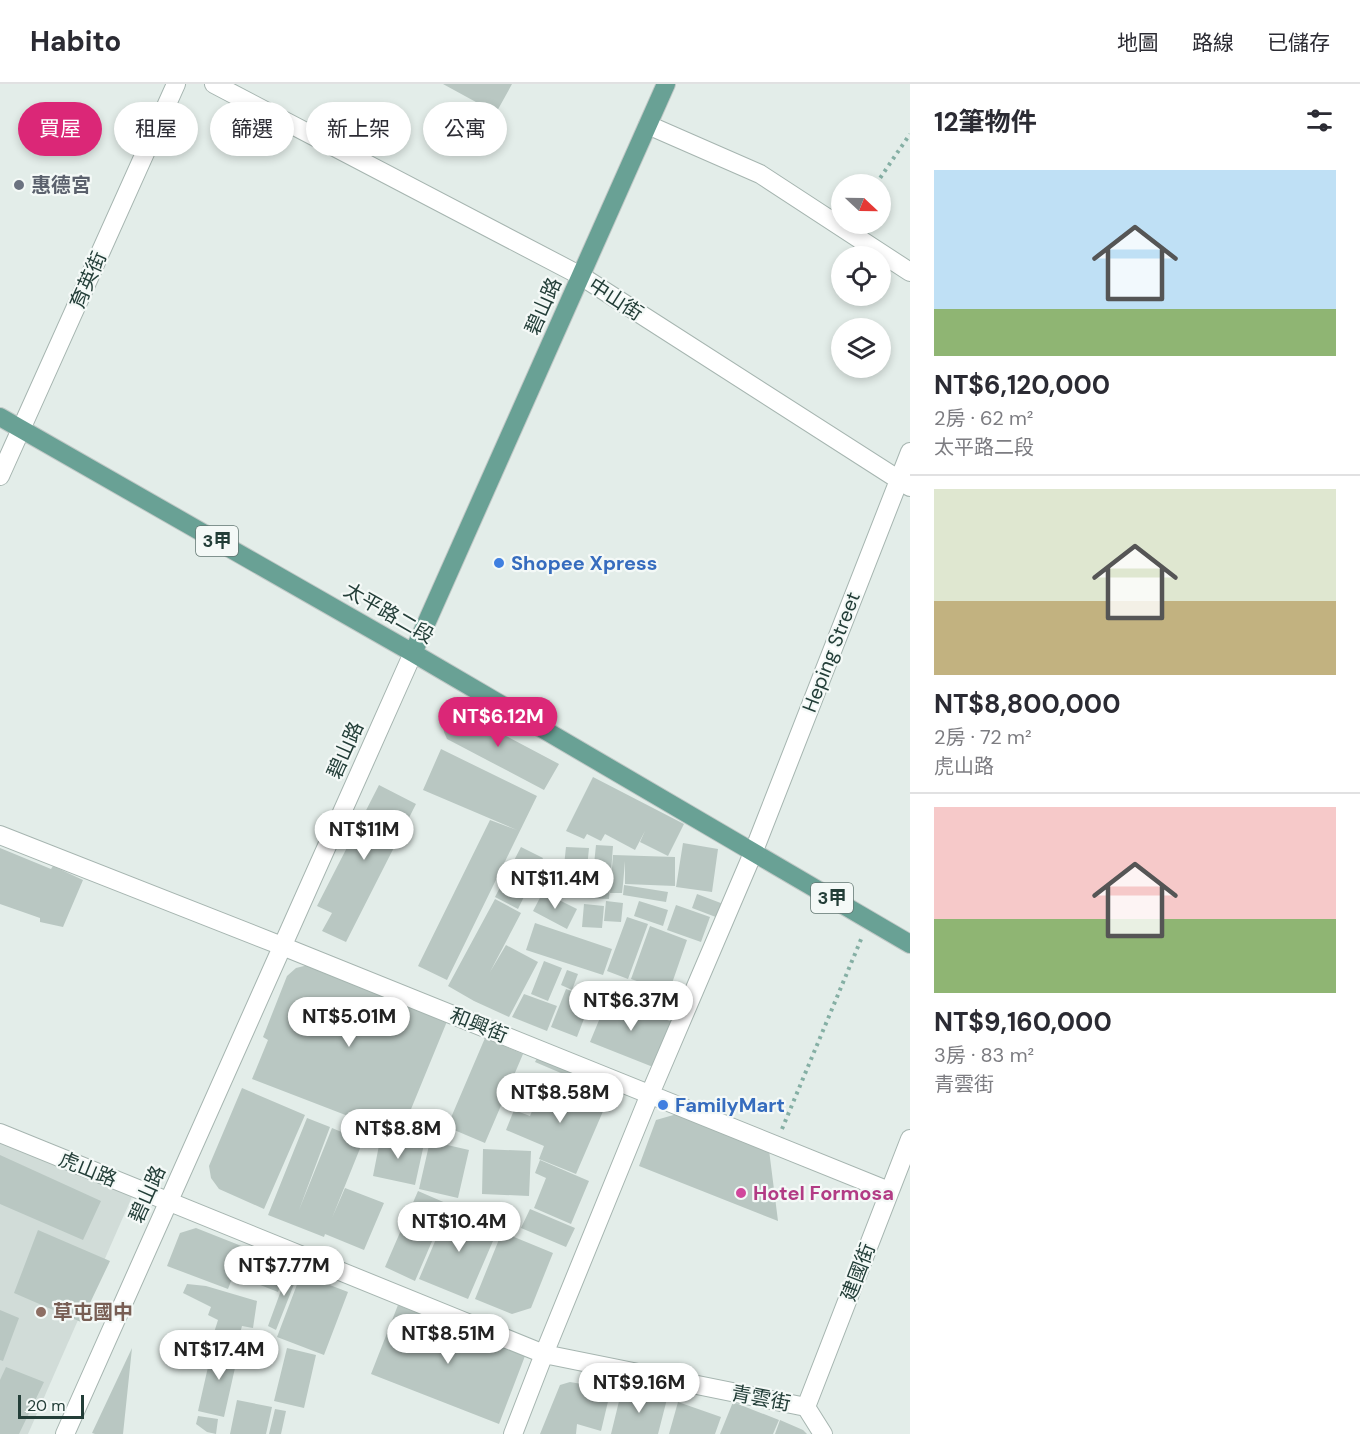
<!DOCTYPE html>
<html lang="zh-TW">
<head>
<meta charset="utf-8">
<style>
  :root { --surface:#fff; --page:#f7f7f7; --text:#2b2b33; --muted:#7c7c81; --line:#e1e1e2; --accent:#db2777 }
  body { margin:0; font-family:"DM Sans","Noto Sans TC",sans-serif; background:var(--page); color:var(--text); height:100vh; display:flex; flex-direction:column; font-size:22px; white-space:nowrap }
  * { box-sizing:border-box; margin:0 }
  p { font-size:20px; color:var(--muted) }
  .icon { flex:none; width:33px; height:33px; fill:none; stroke:currentColor; stroke-width:2; stroke-linecap:round; stroke-linejoin:round }
  .map { position:relative; flex:1; overflow:hidden }
  .side { display:flex; flex-direction:column; background:var(--surface); width:450px }
  .side>* { flex:none }
  .hud { position:absolute; left:18px; top:18px; width:570px; height:54px; display:flex; gap:12px }
  .needle { width:39px; rotate:112deg }
  .controls { position:absolute; left:831px; top:90px; display:grid; gap:12px }
  .controls a { display:grid; place-items:center; width:60px; height:60px; border-radius:50%; background:var(--surface); box-shadow:0 3px 9px #0003; font-size:30px }
  .scale { position:absolute; left:18px; bottom:15px; width:66px; box-sizing:border-box; padding-left:6px; border:3px solid #233e38; border-top:0; font-size:16px; line-height:21px; white-space:nowrap; color:#233e38; -webkit-text-stroke:4px #f4f9f7; paint-order:stroke }
  .price { position:absolute; translate:-50% -51px; padding:0 14px; border-radius:21px; background:#fff; color:#222; font-size:20px; line-height:39px; filter:drop-shadow(0 2px 3px #0008) }
  .price::after { content:''; position:absolute; left:50%; top:36px; width:18px; height:14px; margin-left:-9px; background:inherit; clip-path:polygon(0 0,100% 0,50% 100%) }
  .price.active { background:var(--accent); color:#fff }
  ul { padding:0; list-style:none }
  li { display:grid; align-content:center; gap:12px; height:318px; padding:0 24px }
  li+li { border-top:2px solid var(--line) }
  li span { display:grid; place-items:center; height:186px; border-radius:0px; color:#555 }
  li>.icon { margin-inline-start:auto }
  span .icon { width:108px; height:108px; fill:#fffc; stroke-width:1 }
  li b { font-size:26px }
  h2 { display:flex; justify-content:space-between; align-items:center; height:72px; padding:0 24px; font-size:26px }
  .tag { padding:0 21px; border-radius:27px; background:var(--surface); box-shadow:0 3px 9px #0003; font-size:21px; line-height:54px }
  .tag.active { background:var(--accent); color:#fff }
  header { display:flex; align-items:center; gap:36px; box-sizing:border-box; height:84px; padding:0 30px; background:var(--surface); border-bottom:2px solid var(--line) }
  header strong { font-size:28px }
  nav { display:flex; gap:33px; margin-inline-start:auto; font-size:21px }
  main { display:flex; flex:1; min-height:0 }
  .map>svg:first-child { display:block }
  .built { fill:#d1dcd8 }
  .building { fill:#b9c7c2 }
  .lines { fill:none; stroke-linecap:round; stroke-linejoin:round }
  .minor-casing { stroke:#a6b5b0; stroke-width:20 }
  .major-casing { stroke:#c1c9c7; stroke-width:20 }
  .path { stroke:#85afa4; stroke-width:4; stroke-dasharray:3 4.5; stroke-linecap:butt }
  .minor { stroke:#fff; stroke-width:18 }
  .major { stroke:#69a195; stroke-width:18 }
  .worship-dot { fill:#6b7280; stroke:#f4f9f7; stroke-width:2 }
  .shop-dot { fill:#3f7fe0; stroke:#f4f9f7; stroke-width:2 }
  .hotel-dot { fill:#d1479c; stroke:#f4f9f7; stroke-width:2 }
  .education-dot { fill:#8d6e63; stroke:#f4f9f7; stroke-width:2 }
  .labels { text-anchor:middle; dominant-baseline:central; stroke-width:4.5; stroke-linejoin:round; paint-order:stroke }
  .shield { fill:#f4f9f7; stroke:#627671; stroke-width:1.5 }
  .shield-label { font-size:18px; font-weight:bold; fill:#233e38 }
  .worship-label { font-size:20px; font-weight:bold; fill:#5b616d; stroke:#f4f9f7; text-anchor:start }
  .street-label { font-size:20px; fill:#233e38; stroke:#f4f9f7 }
  .shop-label { font-size:20px; font-weight:bold; fill:#366cbe; stroke:#f4f9f7; text-anchor:start }
  .hotel-label { font-size:20px; font-weight:bold; fill:#b23c85; stroke:#f4f9f7; text-anchor:start }
  .education-label { font-size:20px; font-weight:bold; fill:#785e54; stroke:#f4f9f7; text-anchor:start }
</style>
</head>
<body>
<header>
<strong>Habito</strong>
<nav><a>地圖</a><a>路線</a><a>已儲存</a></nav>
</header>
<main>
<div class="map">
<svg width="910" height="1350" viewBox="0 0 910 1350">
  <rect width="100%" height="100%" fill="#e3ede9"/>
  <!-- built -->
  <path class="built" d="M0 1048 135 1106 28 1350H0Z"/>
  <!-- building -->
  <path class="building" d="M443 0H512L496 29Z
    M448 621 559 680 544 706 447 655 444 648 442 636V631Z
    M441 665 537 712 447 896 418 882 490 736 517 746 423 706Z
    M593 693 684 740 668 772 640 758 645 747 635 766 605 750 601 757 587 750 584 755 566 747Z
    M379 701 416 720 346 858 322 847 332 829 317 822Z
    M683 759 718 765 712 808 676 803Z
    M596 761 613 762 609 815 586 814 587 790H593Z
    M521 763 543 774 518 825 495 813Z
    M566 763 589 764 587 784 564 782Z
    M0 764 51 785 53 782 83 796 63 843 40 838V834L0 820Z
    M613 771 675 773V802L625 800V777L623 800H621H623L622 809H610Z
    M556 782 573 791 564 812 546 804Z
    M624 801 668 808 666 818 623 811Z
    M543 808 577 825 567 845 533 827Z
    M697 810 726 821 721 835 692 824Z
    M495 815 521 829 490 888 506 861 538 878 509 933 474 917 448 902Z
    M606 817 623 819 621 838 604 837Z
    M639 817 668 826 663 842 634 832Z
    M584 820 604 822 602 844 582 843Z
    M676 821 710 833 701 858 667 846Z
    M627 833 648 840 628 895 607 887Z
    M535 839 612 865 603 891 526 866Z
    M650 842 687 856 669 908 631 895Z
    M544 877 562 884 548 917 531 910Z
    M304 882H314L448 935 400 1052 252 995 268 956 263 953 287 892 296 884Z
    M567 886 578 890 572 906 561 901Z
    M566 905 592 914 577 953 551 943Z
    M641 907 679 923 673 937 635 922Z
    M524 910 557 922 547 947 512 933Z
    M609 912 672 938 653 983 590 958Z
    M485 954 523 970 485 1059 447 1043Z
    M540 968 619 1002 615 1012 535 978Z
    M546 993 607 1018 576 1090 539 1075 544 1062 506 1046 514 1026 530 1032Z
    M242 1004 305 1031 264 1125 219 1105 211 1094 209 1082Z
    M677 1030 769 1066 778 1137 639 1082 656 1036Z
    M307 1034 330 1043 299 1126 332 1044 363 1057 332 1134 345 1104 384 1119 364 1166 325 1150 324 1153 268 1131Z
    M381 1051 424 1060 415 1101 373 1092Z
    M430 1057 469 1066 458 1114 419 1105Z
    M483 1065 531 1067 529 1112 482 1110Z
    M0 1071 101 1117 83 1156 0 1120Z
    M540 1076 589 1097 571 1140 534 1124 546 1094 535 1089Z
    M418 1107 448 1120 415 1197 385 1183Z
    M450 1122 499 1143 468 1215 419 1195Z
    M530 1125 575 1144 566 1163 521 1144Z
    M196 1144 244 1163 228 1205 167 1182 180 1149Z
    M38 1146 110 1177 81 1238 14 1209Z
    M502 1148 553 1169 531 1224 512 1230 475 1215Z
    M246 1164 288 1180 278 1208 235 1191Z
    M290 1182 300 1185 276 1246 268 1242Z
    M301 1190 348 1208 324 1271 277 1253Z
    M187 1200 206 1202 257 1217 253 1244 242 1242 237 1261 211 1258 218 1236 208 1231 211 1223 183 1209Z
    M398 1221 525 1272 499 1340 371 1290Z
    M0 1226 19 1234 3 1277 0 1276Z
    M213 1261 239 1266 224 1333 198 1327Z
    M132 1264 123 1350H95L92 1349Z
    M287 1264 316 1271 304 1324 274 1317Z
    M6 1283 44 1298 19 1350H0V1296Z
    M570 1298 611 1305 601 1347 577 1340 576 1350H540L560 1301Z
    M622 1305 667 1315 658 1350H611Z
    M237 1316 272 1323 266 1350H230Z
    M678 1318 721 1333 715 1350H669Z
    M733 1318 779 1336 773 1350H720Z
    M275 1325 286 1327 281 1350H269Z
    M198 1332 218 1335 216 1350 207 1348 196 1340Z
    M780 1336 803 1346 807 1350H775Z"/>
  <g class="lines">
    <defs>
      <path id="minor" d="M214 0 581 192 910 403
        M648 41 760 90 910 188
        M0 392 176 0
        M0 751 282 862 889 1107
        M0 1049 544 1270 806 1323 823 1350
        M806 1323 910 1055
        M65 1350 413 569
        M513 1350 544 1270 650 1010 753 769 910 368"/>
      <path id="major" d="M0 333 413 569 910 860
        M413 569 666 0"/>
    </defs>
    <!-- minor casing -->
    <use href="#minor" class="minor-casing"/>
    <!-- major casing -->
    <use href="#major" class="major-casing"/>
    <!-- path -->
    <path class="path" d="M876 100 910 50
      M782 1045 862 853"/>
    <!-- minor -->
    <use href="#minor" class="minor"/>
    <!-- major -->
    <use href="#major" class="major"/>
  </g>
  <!-- markers -->
  <circle class="worship-dot" cx="19" cy="101" r="6"/>
  <g class="shop-dot">
    <circle cx="499" cy="479" r="6"/>
    <circle cx="663" cy="1021" r="6"/>
  </g>
  <circle class="hotel-dot" cx="741" cy="1109" r="6"/>
  <circle class="education-dot" cx="41" cy="1228" r="6"/>
  <g class="labels">
    <!-- shield labels -->
    <g class="shield">
      <rect x="196" y="442" width="42" height="30" rx="4.5"/>
      <rect x="811" y="799" width="42" height="30" rx="4.5"/>
    </g>
    <g class="shield-label">
      <text x="217" y="457">3甲</text>
      <text x="832" y="814">3甲</text>
    </g>
    <!-- worship labels -->
    <g class="worship-label">
      <text x="31" y="101">惠德宮</text>
    </g>
    <!-- street labels -->
    <g class="street-label">
      <text transform="translate(88 196) rotate(-66)">育英街</text>
      <text transform="translate(616 215) rotate(33)">中山街</text>
      <text transform="translate(543 222) rotate(-66)">碧山路</text>
      <text transform="translate(389 529) rotate(30)">太平路二段</text>
      <text transform="translate(831 568) rotate(-69)">Heping Street</text>
      <text transform="translate(345 666) rotate(-66)">碧山路</text>
      <text transform="translate(479 941) rotate(22)">和興街</text>
      <text transform="translate(88 1085) rotate(22)">虎山路</text>
      <text transform="translate(147 1110) rotate(-66)">碧山路</text>
      <text transform="translate(858 1188) rotate(-69)">建國街</text>
      <text transform="translate(761 1314) rotate(11)">青雲街</text>
    </g>
    <!-- shop labels -->
    <g class="shop-label">
      <text x="511" y="479">Shopee Xpress</text>
      <text x="675" y="1021">FamilyMart</text>
    </g>
    <!-- hotel labels -->
    <g class="hotel-label">
      <text x="753" y="1109">Hotel Formosa</text>
    </g>
    <!-- education labels -->
    <g class="education-label">
      <text x="53" y="1228">草屯國中</text>
    </g>
  </g>
</svg>
<div class="controls">
<a><svg class="needle" viewBox="-14 -14 28 28"><path d="M0-13l5 13h-10z" fill="#e53935"/><path d="M0 13l5-13h-10z" fill="#7c7c81"/></svg></a>
<a><svg class="icon" aria-label="locate" viewBox="0 0 24 24"><circle cx="12" cy="12" r="6"/><path d="M12 2v4M12 18v4M2 12h4M18 12h4"/></svg></a>
<a><svg class="icon" aria-label="layers" viewBox="0 0 24 24"><path d="M12 4l9 5-9 5-9-5zM3 14l9 5 9-5"/></svg></a>
</div>
<div class="scale">20 m</div>
<b class="price active" style="left:498px;top:664px">NT$6.12M</b>
<b class="price" style="left:364px;top:777px">NT$11M</b>
<b class="price" style="left:555px;top:826px">NT$11.4M</b>
<b class="price" style="left:631px;top:948px">NT$6.37M</b>
<b class="price" style="left:349px;top:964px">NT$5.01M</b>
<b class="price" style="left:560px;top:1040px">NT$8.58M</b>
<b class="price" style="left:398px;top:1076px">NT$8.8M</b>
<b class="price" style="left:459px;top:1169px">NT$10.4M</b>
<b class="price" style="left:284px;top:1213px">NT$7.77M</b>
<b class="price" style="left:448px;top:1281px">NT$8.51M</b>
<b class="price" style="left:219px;top:1297px">NT$17.4M</b>
<b class="price" style="left:639px;top:1330px">NT$9.16M</b>
<div class="hud">
<a class="tag active">買屋</a>
<a class="tag">租屋</a>
<a class="tag">篩選</a>
<a class="tag">新上架</a>
<a class="tag">公寓</a>
</div>
</div>
<section class="side">
<h2>12筆物件<svg class="icon" aria-label="filters" viewBox="0 0 24 24"><path d="M4 7h16M4 17h16"/><circle cx="9" cy="7" r="2"/><circle cx="15" cy="17" r="2"/></svg></h2>
<ul>
<li><span style="background:linear-gradient(#bfe0f5 75%,#8fb573 0)"><svg class="icon" aria-label="home" viewBox="0 0 24 24"><path d="M3 11l9-7 9 7M6 9v11h12V9"/></svg></span><div><b>NT$6,120,000</b><p>2房 · 62 m²</p><p>太平路二段</p></div></li>
<li><span style="background:linear-gradient(#dfe7d0 60%,#c2b280 0)"><svg class="icon" aria-label="home" viewBox="0 0 24 24"><path d="M3 11l9-7 9 7M6 9v11h12V9"/></svg></span><div><b>NT$8,800,000</b><p>2房 · 72 m²</p><p>虎山路</p></div></li>
<li><span style="background:linear-gradient(#f6c9c9 60%,#8fb573 0)"><svg class="icon" aria-label="home" viewBox="0 0 24 24"><path d="M3 11l9-7 9 7M6 9v11h12V9"/></svg></span><div><b>NT$9,160,000</b><p>3房 · 83 m²</p><p>青雲街</p></div></li>
</ul>
</section>
</main>
</body>
</html>
